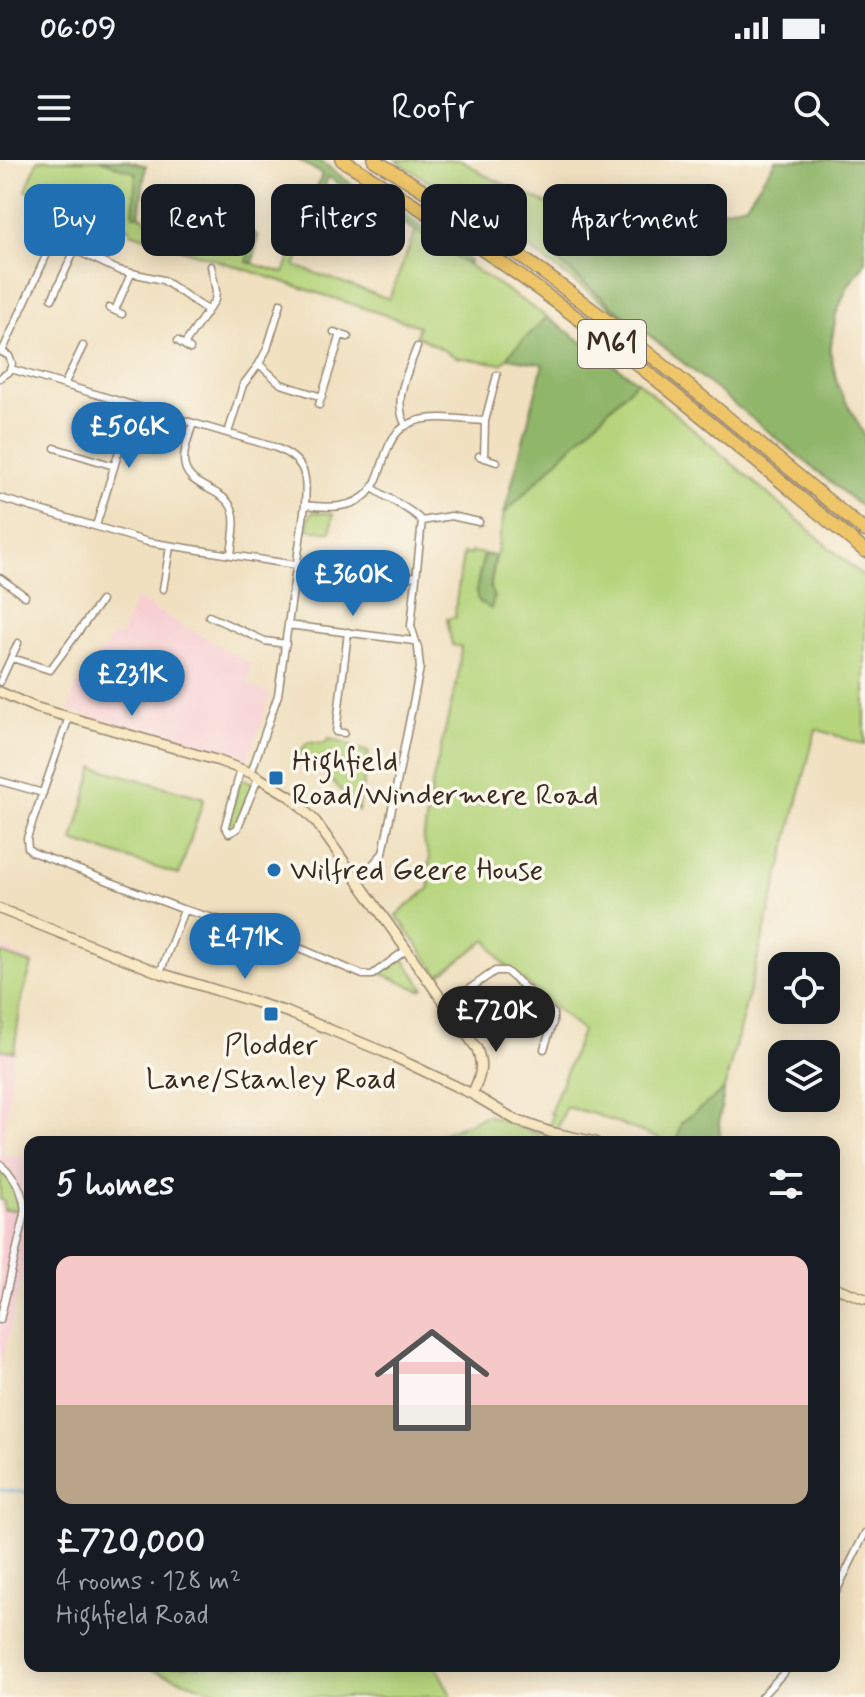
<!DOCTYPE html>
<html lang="en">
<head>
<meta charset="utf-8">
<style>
  :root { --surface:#171b24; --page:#242831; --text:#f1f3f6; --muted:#9ea1a6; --line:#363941; --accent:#1f6fb2 }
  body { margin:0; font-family:Mynerve,sans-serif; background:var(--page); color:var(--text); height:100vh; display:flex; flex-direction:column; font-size:30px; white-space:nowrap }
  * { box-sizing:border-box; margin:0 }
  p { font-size:26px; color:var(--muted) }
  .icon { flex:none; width:44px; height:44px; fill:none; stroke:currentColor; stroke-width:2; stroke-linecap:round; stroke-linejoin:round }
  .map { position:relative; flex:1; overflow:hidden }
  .panel { position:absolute; left:24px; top:976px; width:816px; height:536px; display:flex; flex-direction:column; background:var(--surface); border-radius:16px; box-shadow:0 4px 20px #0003 }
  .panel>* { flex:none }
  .guide { position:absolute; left:24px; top:24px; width:818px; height:72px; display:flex; gap:16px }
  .fabs { position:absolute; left:768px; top:792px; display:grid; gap:16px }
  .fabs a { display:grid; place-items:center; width:72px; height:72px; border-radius:16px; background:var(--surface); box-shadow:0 4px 20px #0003; font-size:40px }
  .price { position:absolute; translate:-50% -68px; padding:0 18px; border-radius:28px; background:var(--accent); color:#fff; font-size:26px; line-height:52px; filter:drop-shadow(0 2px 4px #0008) }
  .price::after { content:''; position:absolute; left:50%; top:48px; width:24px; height:18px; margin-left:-12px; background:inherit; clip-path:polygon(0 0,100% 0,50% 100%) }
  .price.current { background:#222; color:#fff }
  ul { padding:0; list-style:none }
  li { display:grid; align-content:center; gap:16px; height:424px; padding:0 32px }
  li+li { border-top:2px solid var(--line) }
  li span { display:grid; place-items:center; height:248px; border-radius:16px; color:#555 }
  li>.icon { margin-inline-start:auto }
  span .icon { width:144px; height:144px; fill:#fffc; stroke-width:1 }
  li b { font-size:34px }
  h2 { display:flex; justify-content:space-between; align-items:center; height:96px; padding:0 32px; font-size:34px }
  .tag { padding:0 28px; border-radius:16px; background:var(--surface); box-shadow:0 4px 20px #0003; font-size:28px; line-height:72px }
  .tag.current { background:var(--accent); color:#fff }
  .status { display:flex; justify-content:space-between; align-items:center; height:56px; padding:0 40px; background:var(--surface); direction:ltr }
  .status svg { height:22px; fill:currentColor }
  header { display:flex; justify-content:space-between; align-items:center; height:104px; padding:0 32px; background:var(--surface); font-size:36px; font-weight:600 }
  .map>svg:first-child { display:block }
  .built { fill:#f7cfd3 }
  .green { fill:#b5d47b; stroke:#787f4c; stroke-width:2 }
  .forest { fill:#90b66b; stroke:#667044; stroke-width:2 }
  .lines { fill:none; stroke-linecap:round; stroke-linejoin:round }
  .stream { stroke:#6db7e6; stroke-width:2 }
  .street-casing { stroke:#96856f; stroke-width:9 }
  .secondary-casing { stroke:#96856f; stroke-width:12 }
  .highway-casing { stroke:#96856f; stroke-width:15 }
  .street { stroke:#fff; stroke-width:6 }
  .secondary { stroke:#f8e8c3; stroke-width:9 }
  .highway { stroke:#eec569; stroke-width:12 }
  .poi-dot { fill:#1f6fb2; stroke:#fbf7ec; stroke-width:3 }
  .labels { text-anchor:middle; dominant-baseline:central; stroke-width:7; stroke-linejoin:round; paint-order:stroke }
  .shield { fill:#fbf7ec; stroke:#75685c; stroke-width:2 }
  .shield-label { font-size:28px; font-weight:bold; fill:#3b2a1e }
  .poi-label { font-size:30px; fill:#3b2a1e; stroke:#fbf7ec; text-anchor:start }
</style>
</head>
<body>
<div class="status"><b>06:09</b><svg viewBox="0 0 49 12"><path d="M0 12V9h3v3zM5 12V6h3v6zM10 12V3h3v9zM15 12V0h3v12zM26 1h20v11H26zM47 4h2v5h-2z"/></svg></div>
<header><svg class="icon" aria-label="menu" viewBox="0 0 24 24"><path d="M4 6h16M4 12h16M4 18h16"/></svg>Roofr<svg class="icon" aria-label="search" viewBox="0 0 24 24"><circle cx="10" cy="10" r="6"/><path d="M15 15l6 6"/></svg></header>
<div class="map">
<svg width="865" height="1537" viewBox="0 0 865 1537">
  <rect width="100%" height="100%" fill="#fbf7ec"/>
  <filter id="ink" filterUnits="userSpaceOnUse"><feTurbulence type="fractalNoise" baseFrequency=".0125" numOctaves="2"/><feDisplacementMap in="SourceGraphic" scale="16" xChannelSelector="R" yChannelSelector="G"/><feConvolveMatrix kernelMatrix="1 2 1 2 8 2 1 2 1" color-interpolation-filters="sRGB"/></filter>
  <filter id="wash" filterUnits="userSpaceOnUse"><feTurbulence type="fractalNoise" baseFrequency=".006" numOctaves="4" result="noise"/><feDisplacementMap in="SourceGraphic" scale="32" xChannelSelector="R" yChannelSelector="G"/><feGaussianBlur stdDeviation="1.8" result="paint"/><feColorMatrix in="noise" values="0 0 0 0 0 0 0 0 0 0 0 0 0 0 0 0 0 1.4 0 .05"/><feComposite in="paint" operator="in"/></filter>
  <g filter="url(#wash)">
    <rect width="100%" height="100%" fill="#f0e0c0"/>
    <!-- built -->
    <path class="built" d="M135 438 252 505 248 525 270 534 262 562 246 602 68 550 76 527 114 475 121 478Z
      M0 787 33 801 21 843 1 994 30 998V1083L0 1211Z"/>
    <!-- green -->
    <path class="green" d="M38 0H100L134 10 137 24 133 55H139L172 75C210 68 216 49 252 76L247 102 284 113 307 54 315 56 295 106 389 139 416 70 547 157 502 204 456 197 416 175 419 166 130 72V68L26 31Z
      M396 0H462L484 15 552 46 589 57 550 95 644 174 533 91Z
      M637 221 865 418V585L816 569 724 930 681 963 677 982H668L594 954 566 947 558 967 543 982H424L487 955 538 974 550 965 553 954 550 953 582 871 503 803 487 780 439 815 396 755 430 728 427 716 430 698 423 680 432 625 458 516 461 487 452 485 447 459 456 457 455 449 463 394 470 395 471 392 484 394C481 410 472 429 481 444L494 438 490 429 504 354Z
      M313 352 333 354 331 372 307 369 309 357Z
      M329 579C347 582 352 589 369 592L358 651C341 628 323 610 298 595L308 582 323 584Z
      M94 607 204 638 179 715 73 681Z
      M241 618 253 623 235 667 229 669 228 665Z
      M0 793 32 804 21 842 14 892 0 889Z
      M403 798 424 828 420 830 380 813Z
      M0 1010 11 1023 20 1048 17 1050H4V1041L0 1040Z
      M141 1506H436L452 1537H232Z"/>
    <!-- forest -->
    <path class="forest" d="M100 0H126L146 6 139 55H133L136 13Z
      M298 0H319C338 12 356 33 380 37L470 101 468 105 391 55 388 63 382 65 353 62 355 33 328 17 315 56 307 54 322 14Z
      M776 0H865V103L848 126 836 154 830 191 838 227 865 276V350L550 95 589 57 679 61 746 44Z
      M212 57 236 59 258 76 253 103 247 102 252 76C247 73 241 67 236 64 210 53 186 85 166 70L187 67Z
      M547 157 637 221 504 354 543 204 508 198 510 193Z
      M484 394 495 396 490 428 494 438 491 449 478 440 476 431Z
      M724 930 719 963 721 982H707L695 977 693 982H677L681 963Z"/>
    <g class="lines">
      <!-- stream -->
      <path class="stream" d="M0 1330 30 1333"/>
    </g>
  </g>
  <g filter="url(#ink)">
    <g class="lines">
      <defs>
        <path id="street" d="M54 80 118 110 163 120 207 150
          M52 139 75 90
          M109 148 122 154
          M115 150 131 114
          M334 172 348 177
          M178 181 190 189
          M184 185 215 140 216 131 211 106
          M0 191 9 196 12 204 9 212 0 218
          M2 192 62 61
          M259 204 281 224 322 237
          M11 209 274 287C306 300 307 313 305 345L278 535 251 613
          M64 225 83 186
          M319 245 341 174
          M193 263C190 274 184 287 184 299 184 330 225 326 233 351 237 364 232 382 231 395
          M406 266C392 240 408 212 417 187
          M228 273 243 225 259 204 267 189 281 143
          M55 288 114 306
          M479 296 497 302
          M484 298 485 261 497 215
          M0 338 148 382 296 405
          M305 345C408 360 361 278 416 261 438 255 463 260 485 261
          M422 361 451 356 479 362
          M96 366 133 245
          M356 416 357 410 416 417
          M0 418 25 436
          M163 429 170 387
          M209 456 265 481 286 484
          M288 465 414 481
          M12 498 50 510 101 441
          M0 522 18 483
          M69 557 27 678 28 688 32 692 182 749 264 773 363 815H372L406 790
          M344 573 336 572 348 472
          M241 609 225 666 229 673 237 669 259 616
          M0 621 43 633
          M358 721 383 693 420 508 418 488 411 466 422 361C409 347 389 340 373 328
          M160 813 184 750
          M446 845 495 811H506L553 853V862L544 889
          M0 1004C17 1017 24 1033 25 1054L0 1160
          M834 1436 865 1373
          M761 1537 790 1506"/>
        <path id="secondary" d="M0 532 34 547 219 601 251 613 291 637 316 662 477 889C484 907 480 918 472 934
          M0 749 160 813 287 852 384 892 472 934 516 960 550 972 595 982
          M834 1127 865 1139"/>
        <path id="highway" d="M342 0C410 41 477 84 541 131 653 213 758 303 865 391
          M374 0C551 105 707 241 865 371"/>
      </defs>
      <!-- street casing -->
      <use href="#street" class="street-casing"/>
      <!-- secondary casing -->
      <use href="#secondary" class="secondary-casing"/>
      <!-- highway casing -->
      <use href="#highway" class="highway-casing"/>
      <!-- street -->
      <use href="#street" class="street"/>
      <!-- secondary -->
      <use href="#secondary" class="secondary"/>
      <!-- highway -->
      <use href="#highway" class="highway"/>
    </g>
  </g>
  <!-- markers -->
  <g class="poi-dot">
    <rect x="268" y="610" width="16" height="16" rx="4"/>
    <circle cx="274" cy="710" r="8"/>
    <rect x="263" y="846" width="16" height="16" rx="4"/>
  </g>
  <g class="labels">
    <!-- shield labels -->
    <rect class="shield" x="578" y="160" width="68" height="48" rx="6"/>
    <g class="shield-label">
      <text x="612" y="184">M61</text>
    </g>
    <!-- poi labels -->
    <g class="poi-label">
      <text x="292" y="601">Highfield<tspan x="292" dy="34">Road/Windermere Road</tspan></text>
      <text x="290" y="710">Wilfred Geere House</text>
      <text x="271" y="885" text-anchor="middle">Plodder<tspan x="271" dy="34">Lane/Stanley Road</tspan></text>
    </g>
  </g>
</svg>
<div class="fabs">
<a><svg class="icon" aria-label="locate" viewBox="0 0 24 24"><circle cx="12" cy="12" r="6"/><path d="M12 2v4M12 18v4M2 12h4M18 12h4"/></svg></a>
<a><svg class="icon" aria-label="layers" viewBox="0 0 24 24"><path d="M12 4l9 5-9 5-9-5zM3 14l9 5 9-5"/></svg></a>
</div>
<b class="price" style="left:129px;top:310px">£506K</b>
<b class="price" style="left:353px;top:458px">£360K</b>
<b class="price" style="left:132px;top:558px">£231K</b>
<b class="price" style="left:245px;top:821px">£471K</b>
<b class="price current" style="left:496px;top:894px">£720K</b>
<div class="guide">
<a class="tag current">Buy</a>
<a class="tag">Rent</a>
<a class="tag">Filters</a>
<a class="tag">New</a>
<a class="tag">Apartment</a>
</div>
<section class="panel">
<h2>5 homes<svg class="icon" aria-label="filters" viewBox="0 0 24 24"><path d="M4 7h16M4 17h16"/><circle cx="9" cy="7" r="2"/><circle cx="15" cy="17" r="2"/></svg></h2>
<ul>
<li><span style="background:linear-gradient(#f6c9c9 60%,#b9a48a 0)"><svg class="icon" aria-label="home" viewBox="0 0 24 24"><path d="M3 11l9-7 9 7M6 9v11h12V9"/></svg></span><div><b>£720,000</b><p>4 rooms · 128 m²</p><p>Highfield Road</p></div></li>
</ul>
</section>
</div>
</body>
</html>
